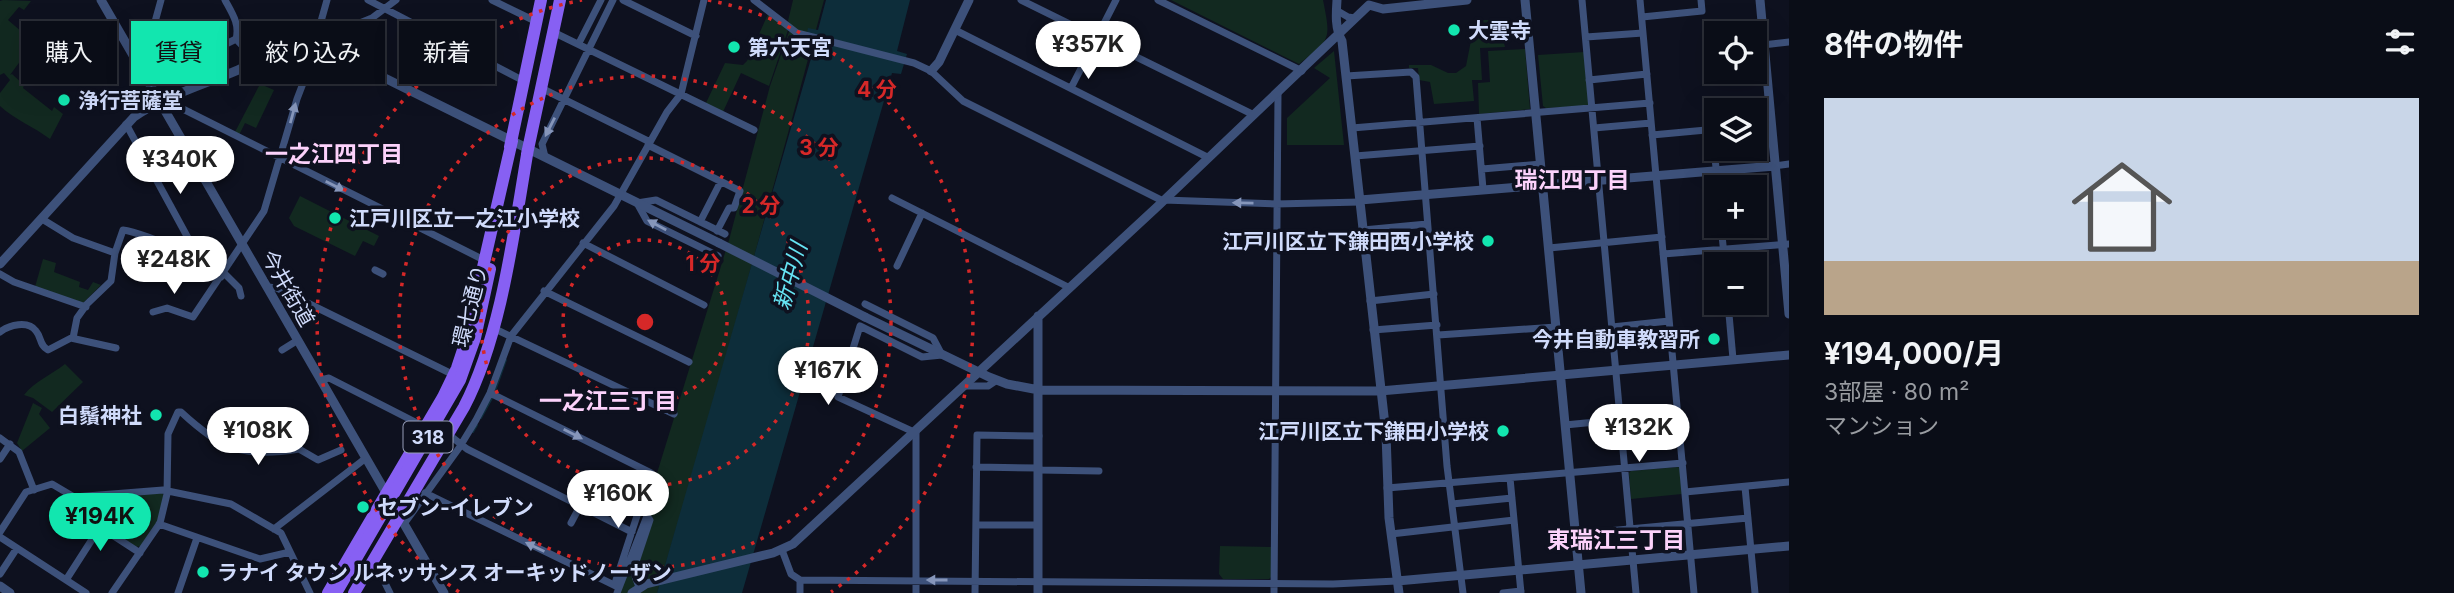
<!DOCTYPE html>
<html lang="ja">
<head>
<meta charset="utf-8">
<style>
  :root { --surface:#0a0d17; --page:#181b24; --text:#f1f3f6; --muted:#999ca1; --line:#2a2d36; --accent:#12e6af }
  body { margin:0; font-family:Inter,"Noto Sans JP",sans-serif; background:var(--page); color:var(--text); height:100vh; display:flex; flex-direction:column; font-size:26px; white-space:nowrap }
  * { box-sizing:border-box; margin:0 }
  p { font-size:23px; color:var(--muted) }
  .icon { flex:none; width:38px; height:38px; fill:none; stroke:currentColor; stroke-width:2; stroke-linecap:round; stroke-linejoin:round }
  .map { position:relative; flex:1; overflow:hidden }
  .side { display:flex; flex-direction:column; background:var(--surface); width:665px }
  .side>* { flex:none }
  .hud { position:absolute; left:21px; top:21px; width:665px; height:63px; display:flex; gap:14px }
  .controls { position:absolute; left:1704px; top:21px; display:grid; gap:14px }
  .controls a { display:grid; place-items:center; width:63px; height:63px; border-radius:0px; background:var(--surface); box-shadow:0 7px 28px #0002,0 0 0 2px var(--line); font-size:35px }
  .price { position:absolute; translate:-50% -60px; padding:0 16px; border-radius:24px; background:#fff; color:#222; font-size:23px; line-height:46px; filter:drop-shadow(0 2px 4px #0008) }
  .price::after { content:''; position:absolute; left:50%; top:42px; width:21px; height:16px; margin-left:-10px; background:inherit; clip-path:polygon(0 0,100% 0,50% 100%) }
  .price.selected { background:var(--accent); color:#111 }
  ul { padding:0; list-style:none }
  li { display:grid; align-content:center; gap:14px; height:371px; padding:0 35px }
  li+li { border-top:2px solid var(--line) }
  li span { display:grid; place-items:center; height:217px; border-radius:0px; color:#555 }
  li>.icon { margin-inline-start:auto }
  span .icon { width:126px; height:126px; fill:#fffc; stroke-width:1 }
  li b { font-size:30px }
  h2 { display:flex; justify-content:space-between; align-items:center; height:84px; padding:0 35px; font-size:30px }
  .tag { padding:0 24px; border-radius:0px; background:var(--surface); box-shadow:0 7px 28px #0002,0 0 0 2px var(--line); font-size:24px; line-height:63px }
  .tag.selected { background:var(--accent); color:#111 }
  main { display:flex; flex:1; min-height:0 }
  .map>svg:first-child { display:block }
  .green { fill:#122920 }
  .water { fill:#0d2d3a }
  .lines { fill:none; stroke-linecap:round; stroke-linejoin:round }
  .stream { stroke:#0d2d3a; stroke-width:2 }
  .minor { stroke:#3d517a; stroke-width:7 }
  .tertiary { stroke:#3d517a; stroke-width:9 }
  .primary { stroke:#8760f3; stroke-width:12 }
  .tertiary-bridge { stroke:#3d517a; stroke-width:9 }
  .primary-bridge { stroke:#8760f3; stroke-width:12 }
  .oneway { fill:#8696ba }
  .ring { fill:none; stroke:#d62828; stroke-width:3.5; stroke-dasharray:3.5 7 }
  .poi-dot { fill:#12e6af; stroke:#0e111f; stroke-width:2.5 }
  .labels { text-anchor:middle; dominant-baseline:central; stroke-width:7; stroke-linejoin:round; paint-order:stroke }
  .shield { fill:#0e111f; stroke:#969eb9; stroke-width:2 }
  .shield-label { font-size:19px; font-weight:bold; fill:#d0dbfb }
  .poi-label { font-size:21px; font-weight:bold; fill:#d0dbfb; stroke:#0e111f; text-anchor:start }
  .street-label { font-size:21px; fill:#d0dbfb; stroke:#0e111f }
  .neighbourhood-label { font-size:23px; font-weight:bold; fill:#fcd2fb; stroke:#0e111f }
  .water-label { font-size:23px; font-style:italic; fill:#66e4f3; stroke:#0e111f }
  .centre { fill:#d62828; stroke:#0e111f; stroke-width:3.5 }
  .ring-label { font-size:21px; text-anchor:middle; font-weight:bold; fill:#d62828; stroke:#0e111f; stroke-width:7; stroke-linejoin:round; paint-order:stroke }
</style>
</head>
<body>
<main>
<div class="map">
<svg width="1789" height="593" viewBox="0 0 1789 593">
  <rect width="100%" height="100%" fill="#0e111f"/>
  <!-- green -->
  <path class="green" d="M3 0 31 1 24 10 19 7 8 20 29 38 19 52 24 56 10 75 12 74 24 85 23 88 52 111 54 107 63 114 50 139C34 127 14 119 0 106V93L10 80 4 73 0 75V1Z
    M793 0H824C771 198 716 396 657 593H620L729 240 770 86 791 26 788 21Z
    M1171 0H1323C1331 40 1331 39 1299 64Z
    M768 14 788 30 769 86 741 73 722 114 705 105 725 63 743 65 747 61Z
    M1475 20H1499L1505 47 1480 48 1482 80H1472L1474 101 1434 104 1430 82 1419 80 1418 68H1409V65H1431L1448 73H1456L1466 66Z
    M1525 49 1530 109 1479 114 1478 83 1490 82 1488 51Z
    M1334 51 1344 145H1287V118L1330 78 1314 68Z
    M1584 52 1589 104 1587 106 1546 108 1543 106 1538 55Z
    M260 84 274 90 256 128 245 123 239 135 235 132Z
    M300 196 379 236 374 246 363 241 355 256 294 226 289 218Z
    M43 259 56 263 54 272 80 282 79 287 88 290 93 282 101 285 83 303 35 287Z
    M65 364 83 382 52 412 33 398 24 395C35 381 51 375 65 364Z
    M33 403 42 408 39 414 50 428 22 451 17 443Z
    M1678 467 1680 468 1682 494 1631 499 1629 473 1631 471Z
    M162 493 164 496 157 522 141 546 136 547 73 506V500Z
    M1220 546 1271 547V577L1269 579H1223L1219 574Z"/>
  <!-- water -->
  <path class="water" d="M826 0H910L897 51 907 54 901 74 892 73 742 593H657L814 48 804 45 808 28 818 30Z"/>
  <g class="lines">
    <!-- stream -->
    <path class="stream" d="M495 391 506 360
      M481 418 492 398
      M473 432 477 425"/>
    <!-- minor -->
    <path class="minor" d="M161 0 150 40 206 54 236 39
      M225 0C232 13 240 24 236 39L257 61
      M368 0 524 81
      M492 0 537 22
      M623 0 696 36
      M754 0 797 33 914 63 931 71 963 101 1163 201
      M1021 0 1254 115
      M1158 0 1302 71
      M1582 0 1636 593
      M1640 0 1694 593
      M1336 10 1348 17 1355 18
      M1642 17 1702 11 1701 0
      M955 30 1209 158
      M553 32 754 130
      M1586 37 1643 33
      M320 39 318 32 327 0
      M579 43 601 0
      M1763 45 1789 42
      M1346 76 1411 72 1416 77 1447 466 1463 593
      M1589 80 1647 74
      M541 88 650 142
      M1071 88 1116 0
      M165 100 484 260
      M1477 118 1483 189
      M126 124 188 238 196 252 221 277
      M1755 126 1771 124
      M1352 128 1650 103
      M1594 128 1651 123
      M1712 129 1718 187
      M1652 135 1717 129
      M648 145 740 191 734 208H729L717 231
      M1355 156 1480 146
      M545 157 542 144 613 0
      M1775 166 1789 164
      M1482 169 1541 164
      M892 198 1070 288
      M1164 200 1276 204 1360 202
      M42 219 73 238 115 253
      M700 222 721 181
      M1721 226 1725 264
      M1363 230 1427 224
      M583 243 704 305
      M1549 248 1662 237
      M1663 254 1789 244
      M718 256 647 221 637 203 656 200 725 234
      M897 266 922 213
      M375 270 383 274
      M224 273 239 288 241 296
      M0 274 14 282 86 307
      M268 287 277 288 454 375
      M544 291 689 362
      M1370 301 1434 294
      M1728 303 1733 359
      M865 304 933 338 942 355 922 357 860 326 838 397 916 433V593
      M153 312 167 308 193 317 264 211 297 99 320 39 372 18 396 0
      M1612 327 1669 321
      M493 328 674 414
      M1373 330 1437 325
      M0 332C9 325 28 320 36 331 42 338 39 345 48 350L71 338 116 348
      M1438 335 1556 327
      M73 338 77 318 87 304 111 281 115 253 123 230C132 231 165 242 171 248 174 251 176 254 179 257L183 258 196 252
      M282 350 298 340
      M321 380 329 378 425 427
      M965 386H988L997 380
      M490 393 651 473 616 580 618 587
      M1565 425 1678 414
      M448 434 467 449 632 532
      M0 438 19 452 34 490
      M0 459 10 444
      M976 467 1039 468
      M1039 470 1099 471
      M1510 478 1521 593
      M1745 487 1755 593
      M1387 488 1683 463
      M1685 492 1789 482
      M425 493 618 587
      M1452 504 1512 498
      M571 523 580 506
      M159 524 260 559 290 552
      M404 524 459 448 476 420 490 393 511 336 614 206 667 112 681 94 704 0
      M976 525H1038
      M274 529 366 458
      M0 532 26 492 52 484 74 497 163 490 231 504 281 533 310 593
      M1391 534 1514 520
      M1575 534 1748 518
      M0 537 86 593
      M782 550 791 574 800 580 1333 584 1397 581
      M0 574 17 548
      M365 574 381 575 390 593
      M66 580 100 527 140 553
      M800 580V593
      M112 593 160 523 167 494 168 434 178 412H181C222 450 244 458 299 449L318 460 341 450
      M178 593 197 538
      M617 593 647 516 650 520 633 571 639 587
      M975 593 977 435 1039 436
      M1274 593 1278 94
      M1503 593 1521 591"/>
    <!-- tertiary -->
    <path class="tertiary" d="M101 0 444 593
      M1337 0C1336 14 1335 29 1342 41L1386 434 1389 518 1399 593
      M1525 0 1581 593
      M1760 0 1789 314
      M931 71 939 62 969 0
      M1360 200 1775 166
      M0 264 134 117C165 96 203 85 238 70 254 63 270 53 288 49 305 45 320 49 336 54L719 243
      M865 317 989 377 1007 384 1039 390 1380 391 1789 355
      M1397 581 1789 546
      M0 586 10 593
      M632 593 646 584 773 553 793 544 1158 206 1369 5 1383 9 1467 0
      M1038 593V316"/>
    <!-- primary -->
    <path class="primary" d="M510 147 541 0
      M527 154 560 0
      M328 593 443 397 457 368 466 341 512 141
      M354 593 464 407C502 334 514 230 528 149"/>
    <!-- tertiary-bridge -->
    <path class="tertiary-bridge" d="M719 243 865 317"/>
    <!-- primary-bridge -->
    <path class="primary-bridge" d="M336 593 460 380 475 338 490 269"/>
  </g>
  <!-- one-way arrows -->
  <defs><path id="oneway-solid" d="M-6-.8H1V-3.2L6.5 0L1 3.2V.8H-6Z" transform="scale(1.75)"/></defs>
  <g class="oneway">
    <use href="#oneway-solid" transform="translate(293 113) rotate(-75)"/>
    <use href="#oneway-solid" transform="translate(550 127) rotate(117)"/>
    <use href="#oneway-solid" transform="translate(335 186) rotate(27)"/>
    <use href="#oneway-solid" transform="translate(1243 203) rotate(-179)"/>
    <use href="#oneway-solid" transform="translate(657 225) rotate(-152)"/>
    <use href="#oneway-solid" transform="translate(573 434) rotate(27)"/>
    <use href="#oneway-solid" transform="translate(535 547) rotate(-154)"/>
    <use href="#oneway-solid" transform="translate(937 580) rotate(-180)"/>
  </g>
  <!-- distance rings -->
  <g class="ring">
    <circle cx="645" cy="322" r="82"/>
    <circle cx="645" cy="322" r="164"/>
    <circle cx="645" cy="322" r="246"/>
    <path d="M459 592A328 328 0 0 1 582 0M708 0A328 328 0 0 1 831 592"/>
  </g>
  <!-- markers -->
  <g class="poi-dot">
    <circle cx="1454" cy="30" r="7"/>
    <circle cx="734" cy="47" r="7"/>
    <circle cx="64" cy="100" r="7"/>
    <circle cx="335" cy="218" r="7"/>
    <circle cx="1488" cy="241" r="7"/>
    <circle cx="1714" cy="339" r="7"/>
    <circle cx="156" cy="415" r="7"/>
    <circle cx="1503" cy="431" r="7"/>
    <circle cx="363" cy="507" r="7"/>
    <circle cx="203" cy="572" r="7"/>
  </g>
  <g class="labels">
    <!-- shield labels -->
    <rect class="shield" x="403.5" y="421.5" width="49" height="31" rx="5"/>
    <g class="shield-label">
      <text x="428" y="437">318</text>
    </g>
    <!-- poi labels -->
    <g class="poi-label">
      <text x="1468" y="30">大雲寺</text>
      <text x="748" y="47">第六天宮</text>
      <text x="78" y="100">浄行菩薩堂</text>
      <text x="349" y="218">江戸川区立一之江小学校</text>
      <text x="1474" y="241" text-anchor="end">江戸川区立下鎌田西小学校</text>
      <text x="1700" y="339" text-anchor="end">今井自動車教習所</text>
      <text x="142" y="415" text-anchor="end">白鬚神社</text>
      <text x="1489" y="431" text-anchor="end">江戸川区立下鎌田小学校</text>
      <text x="377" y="507">セブン-イレブン</text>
      <text x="217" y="572">ラナイ タウン ルネッサンス オーキッドノーザン</text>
    </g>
    <!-- street labels -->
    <g class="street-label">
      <text transform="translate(288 288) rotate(60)">今井街道</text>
      <text transform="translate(470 306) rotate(-76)">環七通り</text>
    </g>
    <!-- neighbourhood labels -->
    <g class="neighbourhood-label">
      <text x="334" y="154">一之江四丁目</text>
      <text x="1572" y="180">瑞江四丁目</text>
      <text x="608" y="401">一之江三丁目</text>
      <text x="1616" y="540">東瑞江三丁目</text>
    </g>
    <!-- water labels -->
    <g class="water-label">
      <text transform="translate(790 276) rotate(-74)">新中川</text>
    </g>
  </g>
  <circle cx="645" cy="322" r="10" class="centre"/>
  <g class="ring-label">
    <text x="877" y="97">4 分</text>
    <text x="819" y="155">3 分</text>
    <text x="761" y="213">2 分</text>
    <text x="703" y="271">1 分</text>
  </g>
</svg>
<div class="controls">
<a><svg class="icon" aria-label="locate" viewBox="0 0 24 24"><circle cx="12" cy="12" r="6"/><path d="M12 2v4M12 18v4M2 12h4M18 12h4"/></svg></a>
<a><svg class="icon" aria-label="layers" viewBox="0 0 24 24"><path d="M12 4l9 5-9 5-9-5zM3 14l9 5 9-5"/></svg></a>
<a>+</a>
<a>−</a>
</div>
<b class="price" style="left:1088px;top:81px">¥357K</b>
<b class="price" style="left:180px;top:196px">¥340K</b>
<b class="price" style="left:174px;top:296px">¥248K</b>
<b class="price" style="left:828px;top:407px">¥167K</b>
<b class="price" style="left:1639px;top:464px">¥132K</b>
<b class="price" style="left:258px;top:467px">¥108K</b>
<b class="price" style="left:618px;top:530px">¥160K</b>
<b class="price selected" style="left:100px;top:553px">¥194K</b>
<div class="hud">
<a class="tag">購入</a>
<a class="tag selected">賃貸</a>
<a class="tag">絞り込み</a>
<a class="tag">新着</a>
</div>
</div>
<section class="side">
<h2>8件の物件<svg class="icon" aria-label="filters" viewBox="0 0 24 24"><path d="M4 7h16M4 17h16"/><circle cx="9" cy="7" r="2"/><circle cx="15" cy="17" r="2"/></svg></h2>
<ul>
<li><span style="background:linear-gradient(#c9d6e8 75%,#b9a48a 0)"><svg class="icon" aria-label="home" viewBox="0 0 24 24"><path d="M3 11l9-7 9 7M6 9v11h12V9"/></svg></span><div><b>¥194,000/月</b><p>3部屋 · 80 m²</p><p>マンション</p></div></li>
</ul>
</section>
</main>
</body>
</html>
